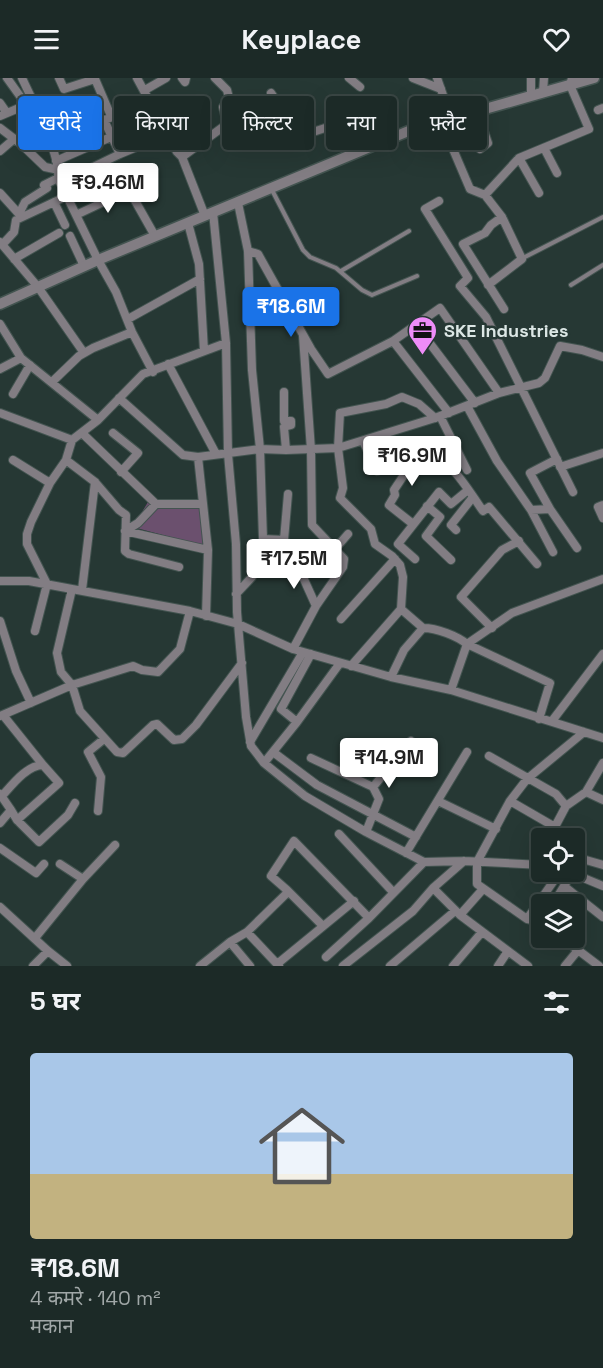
<!DOCTYPE html>
<html lang="hi">
<head>
<meta charset="utf-8">
<style>
  :root { --surface:#1c2a27; --page:#25322f; --text:#f1f3f6; --muted:#a0a7a7; --line:#3a4644; --accent:#1a73e8 }
  body { margin:0; font-family:"Space Grotesk","Noto Sans Devanagari",sans-serif; background:var(--page); color:var(--text); height:100vh; display:flex; flex-direction:column; font-size:22px; white-space:nowrap }
  * { box-sizing:border-box; margin:0 }
  p { font-size:20px; color:var(--muted) }
  .icon { flex:none; width:33px; height:33px; fill:none; stroke:currentColor; stroke-width:2; stroke-linecap:round; stroke-linejoin:round }
  .map { position:relative; height:888px; overflow:hidden }
  .panel { display:flex; flex-direction:column; background:var(--surface); flex:1 }
  .panel>* { flex:none }
  .banner { position:absolute; left:18px; top:18px; width:567px; height:54px; display:flex; gap:12px }
  .buttons { position:absolute; left:531px; top:750px; display:grid; gap:12px }
  .buttons a { display:grid; place-items:center; width:54px; height:54px; border-radius:6px; background:var(--surface); box-shadow:0 6px 24px #0002,0 0 0 2px var(--line); font-size:30px }
  .price { position:absolute; translate:-50% -51px; padding:0 14px; border-radius:6px; background:#fff; color:#222; font-size:20px; line-height:39px; filter:drop-shadow(0 2px 3px #0008) }
  .price::after { content:''; position:absolute; left:50%; top:36px; width:18px; height:14px; margin-left:-9px; background:inherit; clip-path:polygon(0 0,100% 0,50% 100%) }
  .price.current { background:var(--accent); color:#fff }
  ul { padding:0; list-style:none }
  li { display:grid; align-content:center; gap:12px; height:318px; padding:0 30px }
  li+li { border-top:2px solid var(--line) }
  li span { display:grid; place-items:center; height:186px; border-radius:6px; color:#555 }
  li>.icon { margin-inline-start:auto }
  span .icon { width:108px; height:108px; fill:#fffc; stroke-width:1 }
  li b { font-size:26px }
  h2 { display:flex; justify-content:space-between; align-items:center; height:72px; padding:0 30px; font-size:26px }
  .pill { padding:0 21px; border-radius:6px; background:var(--surface); box-shadow:0 6px 24px #0002,0 0 0 2px var(--line); font-size:21px; line-height:54px }
  .pill.current { background:var(--accent); color:#fff }
  header { display:flex; justify-content:space-between; align-items:center; height:78px; padding:0 30px; background:var(--surface); font-size:27px; font-weight:600 }
  .map>svg:first-child { display:block }
  .green { fill:#6b506e }
  .lines { fill:none; stroke-linecap:round; stroke-linejoin:round }
  .service-casing { stroke:#435450; stroke-width:6 }
  .minor-casing { stroke:#435450; stroke-width:10 }
  .tertiary-casing { stroke:#435450; stroke-width:13 }
  .service { stroke:#827d83; stroke-width:4 }
  .minor { stroke:#827d83; stroke-width:8 }
  .tertiary { stroke:#827d83; stroke-width:10 }
  .labels { text-anchor:middle; dominant-baseline:central; stroke-width:5; stroke-linejoin:round; paint-order:stroke }
  .poi-label { font-size:18px; font-weight:bold; fill:#dce7e5; stroke:#263834; text-anchor:start }
</style>
</head>
<body>
<header><svg class="icon" aria-label="menu" viewBox="0 0 24 24"><path d="M4 6h16M4 12h16M4 18h16"/></svg>Keyplace<svg class="icon" aria-label="heart" viewBox="0 0 24 24"><path d="M12 20l-8-8c-3-5 5-10 8-4 3-6 11-1 8 4z"/></svg></header>
<div class="map">
<svg width="603" height="888" viewBox="0 0 603 888">
  <rect width="100%" height="100%" fill="#263834"/>
  <!-- green -->
  <path class="green" d="M148 424 158 429H200L205 463 203 468 133 449Z"/>
  <g class="lines">
    <defs>
      <path id="service" d="M272 112 303 172 310 179 336 190 362 212 372 217 417 198
        M523 180 603 139
        M341 193 409 153
        M571 207 603 187"/>
      <path id="minor" d="M7 0 35 39
        M22 0C32 22 61 77 58 100L98 182 116 214 132 254 153 294
        M59 0 64 11 95 1 111 38
        M137 0 177 74 182 79 227 46 223 29 229 20 227 12 215 0
        M182 0 185 4 186 0
        M349 0 360 9
        M413 0 441 11
        M437 0 451 40
        M145 12 166 0
        M543 14 544 0
        M271 15 297 54 304 57 334 47 340 52 352 77
        M531 18V0
        M0 25 7 35
        M598 32 603 30
        M477 33 488 65 480 71
        M0 38 26 27
        M441 43 470 111 485 117 502 139 522 181 488 207
        M0 50 21 66 45 89 59 92
        M78 53 151 23
        M544 70 557 95
        M0 73 14 61
        M120 76 168 56
        M182 79 205 138
        M519 80 539 115
        M56 83 111 59
        M60 105 120 76 104 42
        M0 115 19 136 25 124 47 110 44 107 58 100
        M485 117 519 80 589 51 570 7 572 0
        M68 121 106 103
        M439 123 425 131 468 200 460 208 486 239 573 414
        M54 124 65 147
        M213 134 226 265 228 376 236 466 237 534 246 639 251 668 264 685 305 718 366 754 424 784 464 783 542 787
        M76 137 129 112 155 158
        M502 139 491 147 485 155 463 166 504 231
        M188 145 199 186 204 273
        M70 158 84 188
        M0 164 38 209 84 275
        M2 167 14 154 16 142 67 118
        M248 173 258 176 311 271 328 296 393 263 440 230 499 315
        M14 181 59 155
        M252 237H294
        M128 241 200 201
        M0 246 21 280 98 342
        M416 247 475 325
        M303 258 311 372 312 447 344 481 343 489 316 528
        M393 263 449 335
        M168 286 216 376
        M0 291 21 280
        M52 304 79 278 93 270 132 254
        M284 314V343H291V347L284 349 286 372
        M13 316 30 287
        M119 320 183 377 198 379 260 371 286 372 338 370 435 340 499 315 539 305 545 300 560 268 582 272 603 279
        M467 328 497 383 531 432 550 431 577 470
        M0 335 72 362
        M440 338 467 392
        M113 355 138 375 121 394
        M83 356 156 426H203
        M363 363 377 393C388 389 410 378 421 377 448 373 469 414 483 433L489 429 537 486
        M198 379 208 472 206 538
        M13 382 50 405
        M66 382 95 404 119 432 126 437 125 473 129 476 179 489
        M399 385 406 394 394 412 395 417 389 427 413 446
        M560 389 603 375
        M603 427 598 429 603 440
        M427 428 440 439 426 458 451 482
        M550 431 530 395 557 381
        M531 432 553 474
        M456 452 451 447 473 419
        M125 453 208 472
        M125 453 138 445 156 426
        M263 461 284 462 306 484 302 497 316 528 293 571
        M284 462 288 416
        M335 471 348 456
        M415 481 398 466 439 414 451 426 468 412
        M0 503H29L190 533 238 546 293 571 391 599 451 612 603 660
        M72 511 57 575 61 594 72 607 80 633 117 674 123 675 153 647 157 646 174 662 182 661 196 647 242 585
        M82 512 95 404
        M236 516 252 499 263 461 260 371 252 292 248 173 238 125
        M341 541 395 481
        M0 543 16 593 31 625
        M423 550C437 550 457 558 467 566L512 535 603 501
        M492 550 461 519 502 472 519 463
        M35 553 47 506 27 466V456L31 444 50 405 66 382 72 362 98 342 143 296 226 265
        M351 588 401 531
        M391 599 404 572 423 550 401 531 403 499 400 487 392 478 375 466 371 451 340 420 343 410 338 370 340 335 386 326 402 319 419 326 435 340
        M451 612 467 566 550 605 539 641
        M3 637 43 687
        M0 638 72 607 133 588 142 592 158 594 180 571 190 533
        M552 643 603 576
        M297 644 340 585
        M250 664 303 574
        M273 674 317 707 416 759
        M489 678 556 716 566 728
        M311 680 373 709
        M264 685 297 644 281 631 311 576
        M586 714 603 722
        M0 716 11 732 0 745
        M2 718C12 707 27 687 43 687L59 705 17 742
        M438 723 496 751
        M510 723 555 749
        M11 732 17 742 39 764 68 737 75 725
        M98 733 101 699 88 674 104 661
        M366 754 379 721 373 709 411 663
        M339 756 393 814
        M549 760 566 728 586 714 603 685
        M0 770 36 795 44 786
        M406 775 467 674
        M579 780 603 787
        M60 786 83 801
        M535 786 542 774
        M569 794 603 808
        M565 809 603 839
        M433 810 460 837 528 888
        M287 812 323 848
        M553 826 572 795
        M0 829 48 873 67 888
        M460 837 483 811
        M527 841 560 794
        M542 845 527 841 477 806V784L510 723 527 701 584 654
        M247 854 286 816 287 812 271 798 294 763 369 840
        M35 860 83 801 115 767
        M562 860 599 888
        M230 864 250 888
        M326 879 369 840 424 784
        M277 886 354 823
        M33 888 48 873
        M200 888 230 864 247 854 279 888
        M343 888 413 833 433 810 464 783
        M390 888 455 833
        M453 888 482 854
        M498 888 508 873
        M565 888 579 871"/>
      <path id="tertiary" d="M0 226 98 182 411 52 594 0"/>
    </defs>
    <!-- service casing -->
    <use href="#service" class="service-casing"/>
    <!-- minor casing -->
    <use href="#minor" class="minor-casing"/>
    <!-- tertiary casing -->
    <use href="#tertiary" class="tertiary-casing"/>
    <!-- service -->
    <use href="#service" class="service"/>
    <!-- minor -->
    <use href="#minor" class="minor"/>
    <!-- tertiary -->
    <use href="#tertiary" class="tertiary"/>
  </g>
  <!-- icons -->
  <defs>
    <symbol id="office-pin" viewBox="-11 -11 22 30"><path d="M0 17L-7.5 6A9.5 9.5 0 1 1 7.5 6Z" fill="#ee8cf8" stroke="#263834"/><path d="M-6-3h4V-5.5h4V-3h4V5H-6ZM-1-4.5V-3h2v-1.5ZM-6 0V1H6V0Z" fill="#111"/></symbol>
  </defs>
  <g fill-rule="evenodd">
    <use href="#office-pin" x="406" y="236" width="33" height="45"/>
  </g>
  <g class="labels">
    <!-- poi labels -->
    <g class="poi-label">
      <text x="444" y="252">SKE Industries</text>
    </g>
  </g>
</svg>
<div class="buttons">
<a><svg class="icon" aria-label="locate" viewBox="0 0 24 24"><circle cx="12" cy="12" r="6"/><path d="M12 2v4M12 18v4M2 12h4M18 12h4"/></svg></a>
<a><svg class="icon" aria-label="layers" viewBox="0 0 24 24"><path d="M12 4l9 5-9 5-9-5zM3 14l9 5 9-5"/></svg></a>
</div>
<b class="price" style="left:108px;top:136px">₹9.46M</b>
<b class="price current" style="left:291px;top:260px">₹18.6M</b>
<b class="price" style="left:412px;top:409px">₹16.9M</b>
<b class="price" style="left:294px;top:512px">₹17.5M</b>
<b class="price" style="left:389px;top:711px">₹14.9M</b>
<div class="banner">
<a class="pill current">खरीदें</a>
<a class="pill">किराया</a>
<a class="pill">फ़िल्टर</a>
<a class="pill">नया</a>
<a class="pill">फ़्लैट</a>
</div>
</div>
<section class="panel">
<h2>5 घर<svg class="icon" aria-label="filters" viewBox="0 0 24 24"><path d="M4 7h16M4 17h16"/><circle cx="9" cy="7" r="2"/><circle cx="15" cy="17" r="2"/></svg></h2>
<ul>
<li><span style="background:linear-gradient(#a9c7e8 65%,#c2b280 0)"><svg class="icon" aria-label="home" viewBox="0 0 24 24"><path d="M3 11l9-7 9 7M6 9v11h12V9"/></svg></span><div><b>₹18.6M</b><p>4 कमरे · 140 m²</p><p>मकान</p></div></li>
</ul>
</section>
</body>
</html>
